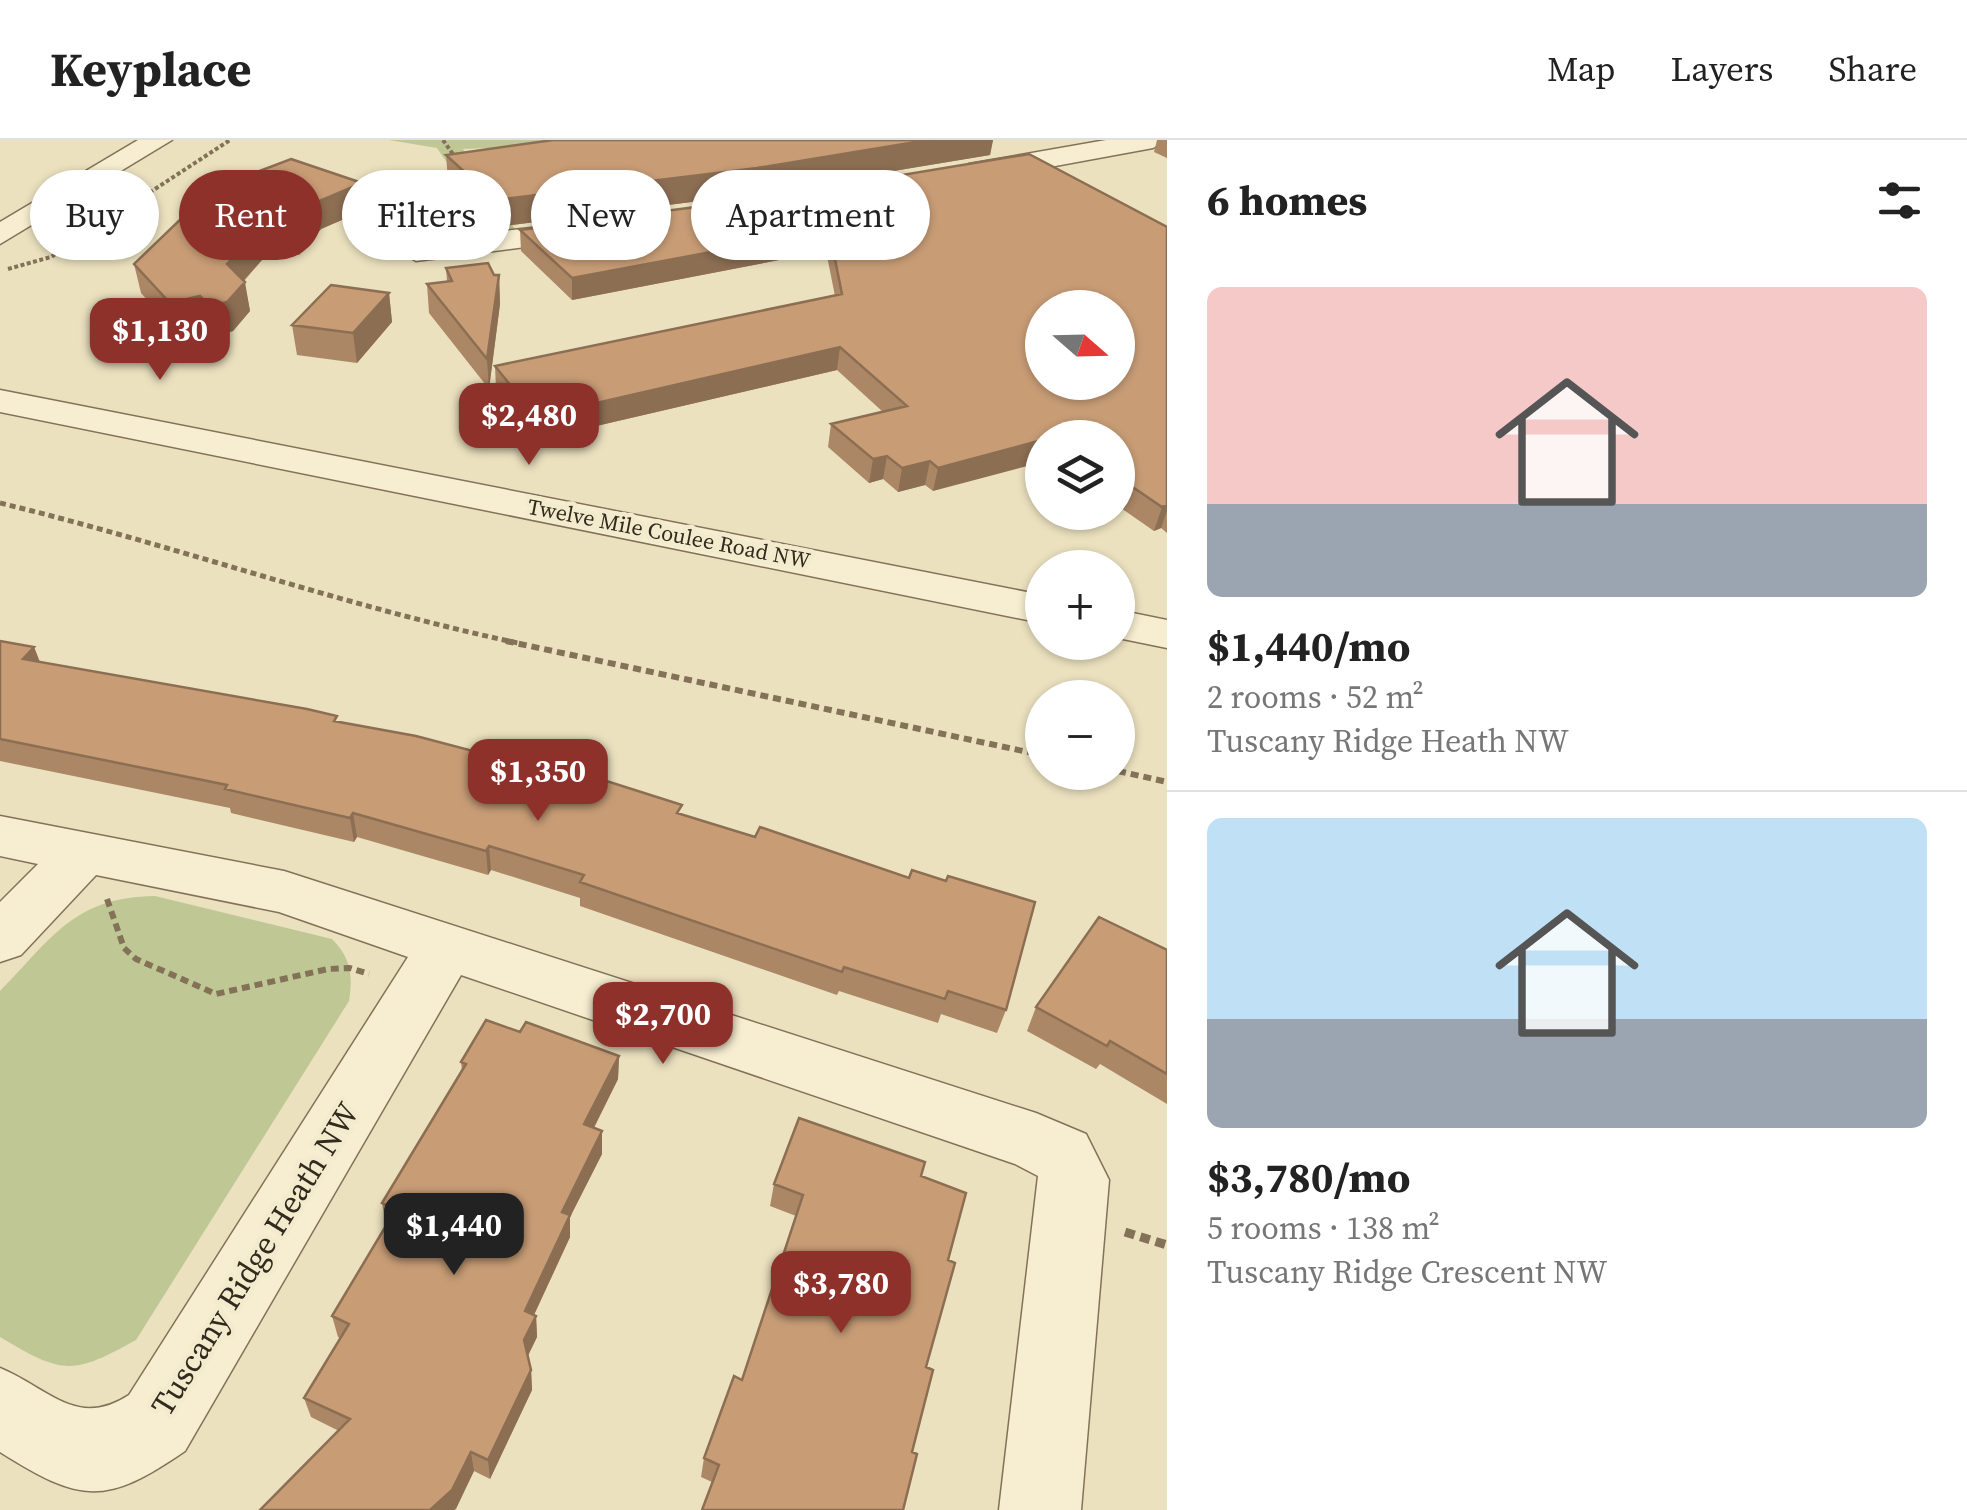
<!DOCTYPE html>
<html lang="en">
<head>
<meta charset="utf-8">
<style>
  :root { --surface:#fff; --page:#f2f2f2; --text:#222; --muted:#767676; --line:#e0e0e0; --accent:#8f312b }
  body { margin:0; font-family:"Source Serif 4",serif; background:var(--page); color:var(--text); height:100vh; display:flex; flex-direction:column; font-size:38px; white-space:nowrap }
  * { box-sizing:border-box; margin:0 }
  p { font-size:32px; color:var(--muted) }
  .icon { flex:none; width:55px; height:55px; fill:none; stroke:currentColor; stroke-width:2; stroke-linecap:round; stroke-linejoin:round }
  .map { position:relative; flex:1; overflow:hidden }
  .panel { display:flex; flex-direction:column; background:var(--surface); width:800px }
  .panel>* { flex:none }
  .guide { position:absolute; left:30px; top:30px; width:950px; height:90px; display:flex; gap:20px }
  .needle { width:65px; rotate:110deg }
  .fabs { position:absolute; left:1025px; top:150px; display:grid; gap:20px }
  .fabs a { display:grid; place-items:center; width:110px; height:110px; border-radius:50%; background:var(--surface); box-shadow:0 2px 8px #0004; font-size:50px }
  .price { position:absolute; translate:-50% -85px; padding:0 22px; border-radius:20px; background:var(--accent); color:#fff; font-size:32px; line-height:65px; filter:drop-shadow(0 2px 5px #0008) }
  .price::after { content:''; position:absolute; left:50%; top:60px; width:30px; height:22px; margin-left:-15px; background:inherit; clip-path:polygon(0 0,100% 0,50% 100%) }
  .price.on { background:#222; color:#fff }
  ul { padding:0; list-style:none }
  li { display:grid; align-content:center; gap:20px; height:530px; padding:0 40px }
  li+li { border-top:2px solid var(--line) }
  li span { display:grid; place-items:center; height:310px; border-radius:15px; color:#555 }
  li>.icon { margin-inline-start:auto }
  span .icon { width:180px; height:180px; fill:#fffc; stroke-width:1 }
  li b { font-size:42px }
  h2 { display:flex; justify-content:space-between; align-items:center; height:120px; padding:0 40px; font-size:42px }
  .pill { padding:0 35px; border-radius:45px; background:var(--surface); box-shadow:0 2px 8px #0004; font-size:35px; line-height:90px }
  .pill.on { background:var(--accent); color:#fff }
  header { display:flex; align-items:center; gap:60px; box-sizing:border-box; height:140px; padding:0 50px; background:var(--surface); border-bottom:2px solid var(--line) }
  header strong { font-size:48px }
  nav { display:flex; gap:55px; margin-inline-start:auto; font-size:35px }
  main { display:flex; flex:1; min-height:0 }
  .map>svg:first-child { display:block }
  .green { fill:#bfc894 }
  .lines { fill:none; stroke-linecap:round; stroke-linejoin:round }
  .minor-casing { stroke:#837258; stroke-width:3 }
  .path-far3 { stroke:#837258; stroke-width:4; stroke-dasharray:4 2.5; stroke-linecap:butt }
  .path-far2 { stroke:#837258; stroke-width:5; stroke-dasharray:6 4; stroke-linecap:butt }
  .path-far1 { stroke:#837258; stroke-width:6; stroke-dasharray:8 5; stroke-linecap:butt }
  .path { stroke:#837258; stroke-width:9; stroke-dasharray:10 6; stroke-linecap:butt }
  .minor { fill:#f7eed1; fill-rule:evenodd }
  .wall { fill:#ac8765 }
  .shaded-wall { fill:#8c6e53 }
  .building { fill:#c89d76; stroke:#8c6e53; stroke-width:2.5; fill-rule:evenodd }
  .labels { text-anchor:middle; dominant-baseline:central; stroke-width:9; stroke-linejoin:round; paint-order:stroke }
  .far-street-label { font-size:22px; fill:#33291c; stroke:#f3ebce }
  .near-street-label { font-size:32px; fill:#33291c; stroke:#f3ebce }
</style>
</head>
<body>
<header>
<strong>Keyplace</strong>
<nav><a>Map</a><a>Layers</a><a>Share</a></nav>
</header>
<main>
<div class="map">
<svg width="1167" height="1370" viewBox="0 0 1167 1370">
  <rect width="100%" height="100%" fill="#ebe1bf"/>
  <!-- green -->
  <path class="green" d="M389 0H698L463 9 516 91 495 94 437 8Z
    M155 756 332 799C351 818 353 835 349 861L136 1200C73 1235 63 1235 0 1197V851C52 798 74 757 155 756Z"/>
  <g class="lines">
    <defs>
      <path id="minor" d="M138 0H172L0 104V82Z
        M1106 0H1167L1153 8 969 42 955 33 969 24Z
        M593 81 604 83 609 90 604 97 416 121 400 111 416 101Z
        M0 250 1042 455V483L0 272Z
        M1118 470 1167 480V508L1118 498Z
        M0 676 284 731 1036 973 1086 994 1109 1040 1081 1370H999L1038 1036 1015 1024 461 835 185 1311C105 1366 81 1363 0 1312V1228C50 1249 77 1289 129 1255L408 817 279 772 96 735 21 815 0 822V762L38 724 0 716Z"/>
    </defs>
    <!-- minor casing -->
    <use href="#minor" class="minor-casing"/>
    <!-- path-far3 -->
    <path class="path-far3" d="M443 0 457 20
      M8 129 51 117 230 0"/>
    <!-- path-far2 -->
    <path class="path-far2" d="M0 363C174 405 343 466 518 503"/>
    <!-- path-far1 -->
    <path class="path-far1" d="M506 501 1042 615
      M1118 631 1167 642
      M107 759 124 808 136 819 216 854 328 829 350 828 369 834"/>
    <!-- path -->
    <path class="path" d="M1125 1092 1167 1105"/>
    <!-- minor -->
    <use href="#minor" class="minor"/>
  </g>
  <!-- wall -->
  <path class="wall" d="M553 0H993L990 15 754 54 496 87 448 41 446 15Z
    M1157 0H1167V18L1154 12Z
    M362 43 365 70 321 89 299 115 269 112 244 141 250 171 233 191 216 196 206 185 176 192 141 153 134 124Z
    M1167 87V393L1161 388 1154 391 1118 366V298H1042L933 351 925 345 898 352 883 339 869 343 828 307 831 284 883 272 837 230 579 290 575 286 551 291 543 280 524 284 496 249 495 226 835 156 826 111 572 160 521 111 520 90Z
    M446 128 494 135H499L500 164 489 249 429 173 427 144 447 141Z
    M389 153 392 182 357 223 297 215 292 185Z
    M0 501 34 507 40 522 338 582 681 674 1006 870 997 893 941 874 938 883 839 851 837 855 580 766V758L491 730 488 735 357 697 354 702 231 673 230 668 0 621Z
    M1167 810V964L1100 924 1096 929 1027 891 1036 867Z
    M520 892 619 916 618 939 594 988 602 1014 570 1077V1097L534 1175 536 1176 537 1197 528 1216 531 1230 532 1250 490 1339 474 1331 454 1370H260L339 1291 311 1277 304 1258 340 1198 338 1197 332 1176 386 1085 382 1063 462 930 461 922Z
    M921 1036 948 1120 926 1227 912 1312 712 1342 701 1337 704 1318 742 1240 796 1076 770 1066 774 1044Z"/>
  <!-- shaded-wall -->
  <path class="shaded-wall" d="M928 0H993L990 15 754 54 496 87 495 60Z
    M362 43 365 70 321 89 299 115 295 87 317 62Z
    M265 84 269 112 232 153 227 124Z
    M829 90 826 111 572 160V138Z
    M499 135 500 164 489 249 487 219Z
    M245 142 250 171 233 191 216 196 210 166Z
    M389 153 392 182 357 223 353 193Z
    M200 156 206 185 176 192 170 163Z
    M840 207 837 230 579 290V267Z
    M542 257 543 280 524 284 523 261Z
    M575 263V286L551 291V268Z
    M1042 300V322L933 351 938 328Z
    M887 316 883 339 869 343 873 319Z
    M930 321 925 345 898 352 902 328Z
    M1167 365V371L1161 388 1154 391 1162 367Z
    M34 507 43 531 23 519Z
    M353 673 357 697 354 702 350 678Z
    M489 706 491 730 488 735 486 711Z
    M619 916 618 939 584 1007V984Z
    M602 991V1014L570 1077V1097L526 1192 525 1171 562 1072Z
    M536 1176 537 1197 525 1221 524 1200Z
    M531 1230 532 1250 490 1339 488 1320Z
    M471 1312 474 1331 456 1369 454 1370H430Z"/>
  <!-- building -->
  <path class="building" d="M553 0H928L757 28 495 60 446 15Z
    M1029 14 1167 87V365L1162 367 1118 337V298H1042V300L938 328 930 321 902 328 887 316 873 319 831 284 907 266 840 207 579 267 575 263 551 268 542 257 523 261 495 226 842 154 829 90 572 138 520 90 757 59ZM1042 168H1118V242H1042Z
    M291 19 362 43 317 62 295 87 265 84 227 124 245 142 227 162 210 166 200 156 170 163 134 124 212 49Z
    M488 123 494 135H499L487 219 427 144 452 141 446 128Z
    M331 145 389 153 353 193 292 185Z
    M0 501 34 507 23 519 307 569 337 576 334 581 416 596 549 631 553 624 682 665 677 673 755 697 760 687 909 738 912 730 946 741 948 736 1035 762 1006 870 948 851 945 859 844 827 842 832 580 742 584 735 489 706 486 711 353 673 350 678 225 649 227 645 0 599Z
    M1099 777 1167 810V934L1110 901 1107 906 1036 867Z
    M486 880 520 892 526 882 619 916 584 984 602 991 562 1072 570 1075 525 1171 536 1176 524 1200 531 1230 488 1320 471 1312 452 1350 430 1370H260L350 1279 304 1258 349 1184 332 1176 396 1069 382 1063 466 924 461 922Z
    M799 978 925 1022 921 1036 966 1053 948 1120 955 1123 926 1227 933 1230 912 1312 917 1314 903 1370H702L719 1325 704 1318 734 1236 742 1240 803 1055 774 1044Z"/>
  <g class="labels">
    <!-- far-street labels -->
    <g class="far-street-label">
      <text transform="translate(669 393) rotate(11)">Twelve Mile Coulee Road NW</text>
    </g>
    <!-- near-street labels -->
    <g class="near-street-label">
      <text transform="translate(255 1119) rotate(-58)">Tuscany Ridge Heath NW</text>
    </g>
  </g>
</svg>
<div class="fabs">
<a><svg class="needle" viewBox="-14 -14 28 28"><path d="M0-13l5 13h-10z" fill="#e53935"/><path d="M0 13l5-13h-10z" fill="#767676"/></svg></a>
<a><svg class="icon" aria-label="layers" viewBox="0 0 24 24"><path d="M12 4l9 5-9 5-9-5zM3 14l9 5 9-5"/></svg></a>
<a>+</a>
<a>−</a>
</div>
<b class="price" style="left:160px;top:243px">$1,130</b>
<b class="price" style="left:529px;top:328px">$2,480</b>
<b class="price" style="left:538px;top:684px">$1,350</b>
<b class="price" style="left:663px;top:927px">$2,700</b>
<b class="price on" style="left:454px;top:1138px">$1,440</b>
<b class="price" style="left:841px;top:1196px">$3,780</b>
<div class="guide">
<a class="pill">Buy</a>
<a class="pill on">Rent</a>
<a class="pill">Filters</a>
<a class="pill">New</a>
<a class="pill">Apartment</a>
</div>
</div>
<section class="panel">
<h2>6 homes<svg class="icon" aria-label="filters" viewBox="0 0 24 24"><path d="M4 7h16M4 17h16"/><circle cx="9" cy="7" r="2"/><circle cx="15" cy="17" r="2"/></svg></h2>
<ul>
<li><span style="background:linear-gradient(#f6c9c9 70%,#9aa5b1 0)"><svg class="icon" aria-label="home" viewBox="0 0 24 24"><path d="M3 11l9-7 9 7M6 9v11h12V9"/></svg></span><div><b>$1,440/mo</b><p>2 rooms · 52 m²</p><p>Tuscany Ridge Heath NW</p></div></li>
<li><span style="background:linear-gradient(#bfe0f5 65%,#9aa5b1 0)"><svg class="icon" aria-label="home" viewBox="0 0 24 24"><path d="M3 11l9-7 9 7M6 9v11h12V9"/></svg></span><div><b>$3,780/mo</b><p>5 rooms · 138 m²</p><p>Tuscany Ridge Crescent NW</p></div></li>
</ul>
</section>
</main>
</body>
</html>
